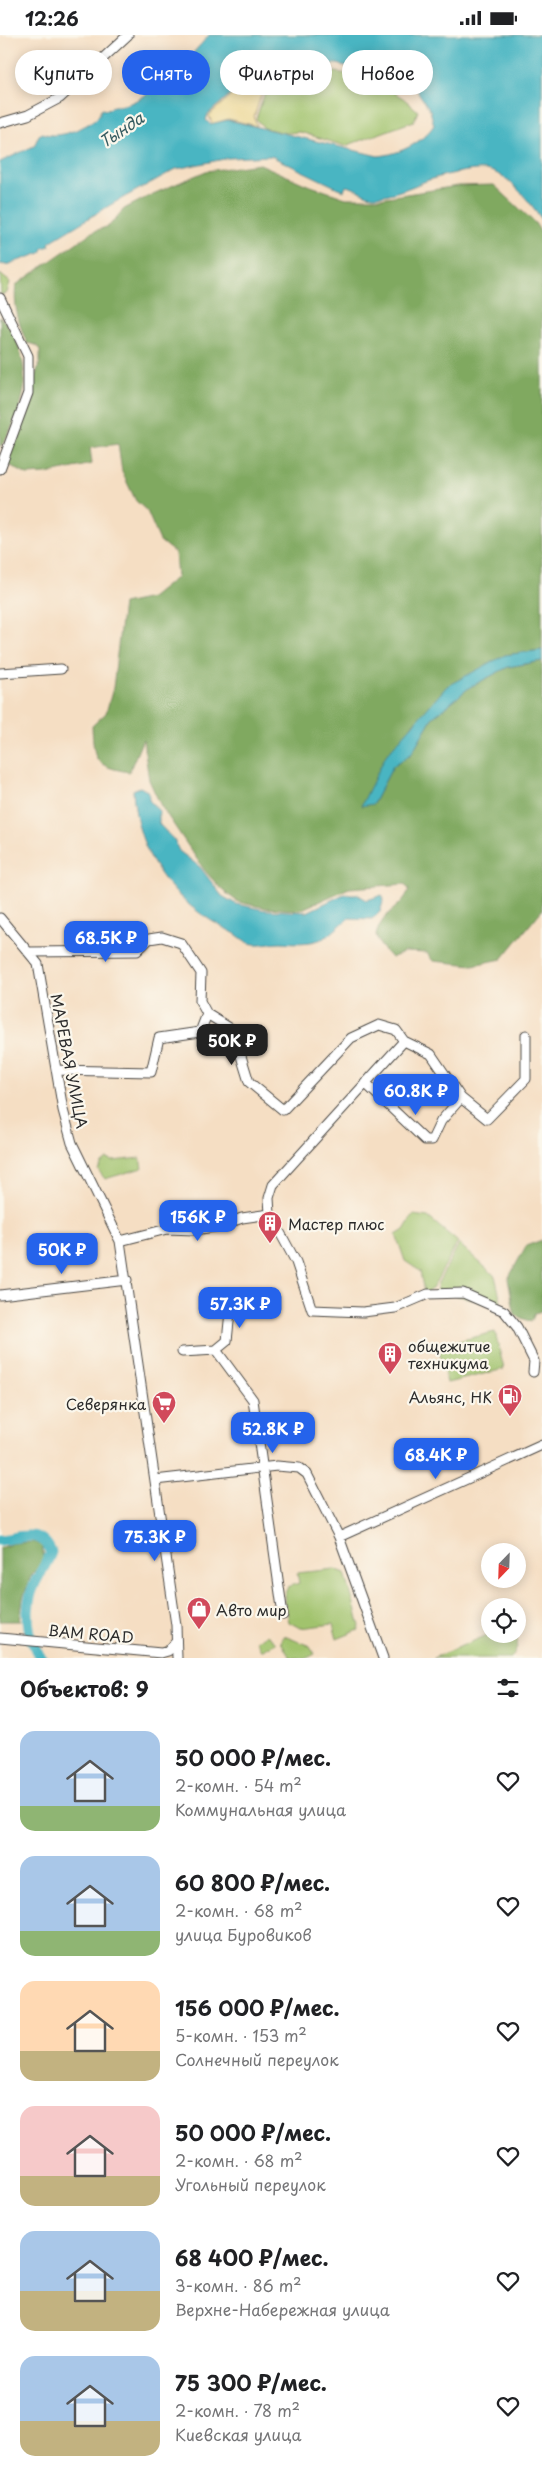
<!DOCTYPE html>
<html lang="ru">
<head>
<meta charset="utf-8">
<style>
  :root { --surface:#fff; --page:#f2f2f2; --text:#202124; --muted:#757577; --accent:#2563eb }
  body { margin:0; font-family:"Playpen Sans",sans-serif; background:var(--page); color:var(--text); height:100vh; display:flex; flex-direction:column; font-size:19px; white-space:nowrap }
  * { box-sizing:border-box; margin:0 }
  p { font-size:16px; color:var(--muted) }
  .icon { flex:none; width:28px; height:28px; fill:none; stroke:currentColor; stroke-width:2; stroke-linecap:round; stroke-linejoin:round }
  .map { position:relative; height:1623px; overflow:hidden }
  .drawer { display:flex; flex-direction:column; background:var(--surface); flex:1 }
  .drawer>* { flex:none }
  .hud { position:absolute; left:15px; top:15px; width:512px; height:45px; display:flex; gap:10px }
  .needle { width:32px; rotate:203deg }
  .buttons { position:absolute; left:481px; top:1508px; display:grid; gap:10px }
  .buttons a { display:grid; place-items:center; width:45px; height:45px; border-radius:50%; background:var(--surface); box-shadow:0 2px 12px #0003; font-size:25px }
  .price { position:absolute; translate:-50% -42px; padding:0 11px; border-radius:10px; background:var(--accent); color:#fff; font-size:16px; line-height:32px; filter:drop-shadow(0 1px 2px #0008) }
  .price::after { content:''; position:absolute; left:50%; top:30px; width:15px; height:11px; margin-left:-8px; background:inherit; clip-path:polygon(0 0,100% 0,50% 100%) }
  .price.current { background:#222; color:#fff }
  ul { padding:0; list-style:none }
  li { display:flex; align-items:center; gap:15px; height:125px; padding:0 20px }
  li span { display:grid; place-items:center; flex:none; width:140px; height:100px; border-radius:15px; color:#555 }
  li>.icon { margin-inline-start:auto }
  span .icon { width:60px; height:60px; fill:#fffc; stroke-width:1 }
  li b { font-size:21px }
  h2 { display:flex; justify-content:space-between; align-items:center; height:60px; padding:0 20px; font-size:21px }
  .pill { padding:0 18px; border-radius:22px; background:var(--surface); box-shadow:0 2px 12px #0003; font-size:18px; line-height:45px }
  .pill.current { background:var(--accent); color:#fff }
  .status { display:flex; justify-content:space-between; align-items:center; height:35px; padding:0 25px; background:var(--surface); direction:ltr }
  .status svg { height:14px; fill:currentColor }
  .map>svg:first-child { display:block }
  .green { fill:#a1c36d; stroke:#66774c }
  .forest { fill:#80a960; stroke:#566a46 }
  .sand { fill:#eeda9e; stroke:#8c8264 }
  .water { fill:#48b5c2; stroke:#3a7076; fill-rule:evenodd }
  .lines { fill:none; stroke-linecap:round; stroke-linejoin:round }
  .river { stroke:#48b5c2; stroke-width:11 }
  .minor-casing { stroke:#494642; stroke-width:11 }
  .minor { stroke:#fff; stroke-width:9 }
  .labels { text-anchor:middle; dominant-baseline:central; stroke-width:4.5; stroke-linejoin:round; paint-order:stroke }
  .street-label { font-size:15px; fill:#2b2b2b; stroke:#fbf7ec }
  .poi-label { font-size:15px; fill:#2b2b2b; stroke:#fbf7ec; text-anchor:start }
  .water-label { font-size:16px; font-style:italic; fill:#355b60; stroke:#fbf7ec }
</style>
</head>
<body>
<div class="status"><b>12:26</b><svg viewBox="0 0 49 12"><path d="M0 12V9h3v3zM5 12V6h3v6zM10 12V3h3v9zM15 12V0h3v12zM26 1h20v11H26zM47 4h2v5h-2z"/></svg></div>
<div class="map">
<svg width="542" height="1623" viewBox="0 0 542 1623">
  <rect width="100%" height="100%" fill="#fbf7ec"/>
  <filter id="ink" filterUnits="userSpaceOnUse"><feTurbulence type="fractalNoise" baseFrequency=".02" numOctaves="2"/><feDisplacementMap in="SourceGraphic" scale="10" xChannelSelector="R" yChannelSelector="G"/><feConvolveMatrix kernelMatrix="1 2 1 2 8 2 1 2 1" color-interpolation-filters="sRGB"/></filter>
  <filter id="wash" filterUnits="userSpaceOnUse"><feTurbulence type="fractalNoise" baseFrequency=".0096" numOctaves="4" result="noise"/><feDisplacementMap in="SourceGraphic" scale="20" xChannelSelector="R" yChannelSelector="G"/><feGaussianBlur stdDeviation="1.12" result="paint"/><feColorMatrix in="noise" values="0 0 0 0 0 0 0 0 0 0 0 0 0 0 0 0 0 1.4 0 .05"/><feComposite in="paint" operator="in"/></filter>
  <g filter="url(#wash)">
    <rect width="100%" height="100%" fill="#f5dec3"/>
    <!-- green -->
    <path class="green" d="M309 33 367 42 403 63 418 76 414 86 345 111 300 97 286 98 264 93 256 84 269 46 294 36Z
      M0 239 10 247 7 258 1 260Z
      M140 1123 142 1133 105 1144 98 1135 102 1128 107 1124 113 1126Z
      M413 1180 428 1182 458 1207 432 1254 424 1258 420 1236 405 1226 396 1200 404 1195Z
      M459 1209 495 1241 501 1266 497 1270 436 1256 438 1248Z
      M495 1297 504 1334 447 1348 438 1311Z
      M335 1534 345 1538 360 1591 359 1595 337 1604 333 1589 300 1593 289 1587 284 1560 288 1552 299 1548 297 1538Z
      M490 1599H513C521 1607 517 1614 511 1623H433Z
      M267 1600 276 1608 261 1616 256 1605Z
      M284 1601 310 1611 315 1619 307 1623H290L281 1607Z"/>
    <!-- forest -->
    <path class="forest" d="M260 129 305 149 346 163H381L458 151 494 150 535 188 542 199V615L505 620 413 688 373 769 393 731 411 719 432 683 470 652 508 632 542 626V875L502 924 473 930 433 926 427 918 405 917 391 923 380 910 376 900C383 875 403 873 409 854L405 849 349 853 300 875 266 873 238 867 222 855 205 836 161 771 149 745 143 704 129 737C93 731 94 725 92 691L106 678 113 653 123 569 151 563 177 542 175 518 160 506 147 476 136 466 122 437 118 409 90 413 92 429 46 439 27 440 6 428 40 327V315L36 310 27 308C19 290 13 270 16 250L92 197 109 191 124 174 153 159 206 136Z
      M0 282C19 297 26 331 24 354 23 368 9 403 0 412Z
      M542 1205V1276L535 1278 531 1287 515 1280 508 1244 526 1211Z
      M34 1507 42 1511 44 1523 42 1532 32 1538 23 1563 20 1586H0V1513L14 1508Z"/>
    <!-- sand -->
    <path class="sand" d="M268 40 254 82 257 91 228 84 212 89 209 80 241 52Z"/>
    <!-- water -->
    <path class="water" d="M209 0H542V185C531 168 508 138 486 135 473 133 439 141 426 146 411 152 391 161 374 161 364 161 356 152 346 151L344 156 271 121 229 123 176 134 112 169 53 205 49 208 50 211 43 213 41 218 6 230 0 229V127L34 111 39 100 43 98C57 105 84 93 96 84 99 81 100 77 101 74L108 75 113 71C144 74 190 22 209 0ZM300 29H337L366 36 373 33 384 35 416 54 430 75 434 90C422 108 400 119 378 121L228 85 210 89 206 85 208 79 240 51 270 37Z
      M542 615V626L508 632 470 652 432 683 411 719 393 731 373 769 361 771 386 720 447 651 505 620Z
      M140 752 149 757V765L159 776V789L174 805 179 816 200 832 222 861 236 869 265 875 307 877 344 859H357L367 865 382 860 384 864 380 877 372 884 349 883C341 889 331 900 322 904 310 909 293 908 281 907 272 907 262 910 254 909 245 908 240 901 232 897 172 868 137 822 133 755Z"/>
    <g class="lines">
      <!-- river -->
      <path class="river" d="M0 1505C22 1502 40 1493 51 1517 47 1529 40 1537 35 1548 24 1571 26 1603 41 1623"/>
    </g>
  </g>
  <g filter="url(#ink)">
    <g class="lines">
      <defs>
        <path id="minor" d="M0 88 28 80 60 63 128 0
          M0 263 28 321V358L0 434
          M0 638 61 634
          M0 883 38 929 63 1075 72 1108 120 1206 176 1590 177 1623
          M30 917 137 916 149 904 162 902 181 908 201 938 200 966 207 979
          M526 1000V1044L487 1084 461 1063 431 1019 404 1006 273 1150 269 1163 270 1179 296 1227 312 1275 363 1277 395 1273 428 1259 463 1258 504 1276 517 1292 534 1326 533 1337
          M57 1035 151 1037 159 1003 200 997 207 979 233 995 249 1047 283 1075 351 1003 379 990 396 995 404 1006
          M365 1048 425 1105H432L441 1086 461 1063
          M120 1206 167 1194 195 1195 220 1191 242 1183 270 1179
          M0 1260 127 1245
          M216 1315 227 1306 230 1277 226 1261
          M182 1317 216 1315 253 1365 283 1580
          M155 1445 277 1431 299 1433 307 1439 339 1502 383 1623
          M339 1502 542 1410
          M0 1603 161 1618 168 1616 175 1608"/>
      </defs>
      <!-- minor casing -->
      <use href="#minor" class="minor-casing"/>
      <!-- minor -->
      <use href="#minor" class="minor"/>
    </g>
  </g>
  <!-- icons -->
  <defs>
    <symbol id="building-pin" viewBox="-11 -11 22 30"><path d="M0 17L-7.5 6A9.5 9.5 0 1 1 7.5 6Z" fill="#d1495b" stroke="#fbf7ec"/><path d="M-4-6H4V6H1V3H-1V6H-4ZM-2.5-4.3h1.7v1.8h-1.7ZM.8-4.3h1.7v1.8H.8ZM-2.5-1h1.7V.8h-1.7ZM.8-1h1.7V.8H.8Z" fill="#fff"/></symbol>
    <symbol id="fuel-pin" viewBox="-11 -11 22 30"><path d="M0 17L-7.5 6A9.5 9.5 0 1 1 7.5 6Z" fill="#d1495b" stroke="#fbf7ec"/><path d="M-5.5-6h7V0h2V4h1.3V-2.5L3-4.5l.8-.8L6-3V5H2.5V1h-1V6h-7ZM-4.2-4.7v3.2H.2V-4.7Z" fill="#fff"/></symbol>
    <symbol id="supermarket-pin" viewBox="-11 -11 22 30"><path d="M0 17L-7.5 6A9.5 9.5 0 1 1 7.5 6Z" fill="#d1495b" stroke="#fbf7ec"/><path d="M-6-5.5h2.5l.6 2H6L4.5 2H-2.5L-4.4-4H-6ZM-1.5 3.2a1.3 1.3 0 1 0 .1 0ZM3 3.2a1.3 1.3 0 1 0 .1 0Z" fill="#fff"/></symbol>
    <symbol id="shop-pin" viewBox="-11 -11 22 30"><path d="M0 17L-7.5 6A9.5 9.5 0 1 1 7.5 6Z" fill="#d1495b" stroke="#fbf7ec"/><path d="M-5-2.5h2.3a2.7 3.5 0 0 1 5.4 0H5L5.5 6h-11ZM-1.5-2.5h3a1.5 2.3 0 0 0-3 0Z" fill="#fff"/></symbol>
  </defs>
  <g fill-rule="evenodd">
    <use href="#building-pin" x="256" y="1174" width="28" height="38"/>
    <use href="#building-pin" x="376" y="1305" width="28" height="38"/>
    <use href="#fuel-pin" x="496" y="1347" width="28" height="38"/>
    <use href="#supermarket-pin" x="150" y="1354" width="28" height="38"/>
    <use href="#shop-pin" x="185" y="1560" width="28" height="38"/>
  </g>
  <g class="labels">
    <!-- street labels -->
    <g class="street-label">
      <text transform="translate(70 1026) rotate(79)">МАРЕВАЯ УЛИЦА</text>
      <text transform="translate(91 1598) rotate(5)">BAM ROAD</text>
    </g>
    <!-- poi labels -->
    <g class="poi-label">
      <text x="288" y="1188">Мастер плюс</text>
      <text x="408" y="1310">общежитие<tspan x="408" dy="17">техникума</tspan></text>
      <text x="492" y="1361" text-anchor="end">Альянс, НК</text>
      <text x="146" y="1368" text-anchor="end">Северянка</text>
      <text x="216" y="1574">Авто мир</text>
    </g>
    <!-- water labels -->
    <g class="water-label">
      <text transform="translate(121 94) rotate(-34)">Тында</text>
    </g>
  </g>
</svg>
<div class="buttons">
<a><svg class="needle" viewBox="-14 -14 28 28"><path d="M0-13l5 13h-10z" fill="#e53935"/><path d="M0 13l5-13h-10z" fill="#757577"/></svg></a>
<a><svg class="icon" aria-label="locate" viewBox="0 0 24 24"><circle cx="12" cy="12" r="6"/><path d="M12 2v4M12 18v4M2 12h4M18 12h4"/></svg></a>
</div>
<b class="price" style="left:106px;top:928px">68.5K ₽</b>
<b class="price current" style="left:232px;top:1031px">50K ₽</b>
<b class="price" style="left:416px;top:1081px">60.8K ₽</b>
<b class="price" style="left:198px;top:1207px">156K ₽</b>
<b class="price" style="left:62px;top:1240px">50K ₽</b>
<b class="price" style="left:240px;top:1294px">57.3K ₽</b>
<b class="price" style="left:273px;top:1419px">52.8K ₽</b>
<b class="price" style="left:436px;top:1445px">68.4K ₽</b>
<b class="price" style="left:155px;top:1527px">75.3K ₽</b>
<div class="hud">
<a class="pill">Купить</a>
<a class="pill current">Снять</a>
<a class="pill">Фильтры</a>
<a class="pill">Новое</a>
</div>
</div>
<section class="drawer">
<h2>Объектов: 9<svg class="icon" aria-label="filters" viewBox="0 0 24 24"><path d="M4 7h16M4 17h16"/><circle cx="9" cy="7" r="2"/><circle cx="15" cy="17" r="2"/></svg></h2>
<ul>
<li><span style="background:linear-gradient(#a9c7e8 75%,#8fb573 0)"><svg class="icon" aria-label="home" viewBox="0 0 24 24"><path d="M3 11l9-7 9 7M6 9v11h12V9"/></svg></span><div><b>50 000 ₽/мес.</b><p>2-комн. · 54 m²</p><p>Коммунальная улица</p></div><svg class="icon" aria-label="heart" viewBox="0 0 24 24"><path d="M12 20l-8-8c-3-5 5-10 8-4 3-6 11-1 8 4z"/></svg></li>
<li><span style="background:linear-gradient(#a9c7e8 75%,#8fb573 0)"><svg class="icon" aria-label="home" viewBox="0 0 24 24"><path d="M3 11l9-7 9 7M6 9v11h12V9"/></svg></span><div><b>60 800 ₽/мес.</b><p>2-комн. · 68 m²</p><p>улица Буровиков</p></div><svg class="icon" aria-label="heart" viewBox="0 0 24 24"><path d="M12 20l-8-8c-3-5 5-10 8-4 3-6 11-1 8 4z"/></svg></li>
<li><span style="background:linear-gradient(#ffd9b3 70%,#c2b280 0)"><svg class="icon" aria-label="home" viewBox="0 0 24 24"><path d="M3 11l9-7 9 7M6 9v11h12V9"/></svg></span><div><b>156 000 ₽/мес.</b><p>5-комн. · 153 m²</p><p>Солнечный переулок</p></div><svg class="icon" aria-label="heart" viewBox="0 0 24 24"><path d="M12 20l-8-8c-3-5 5-10 8-4 3-6 11-1 8 4z"/></svg></li>
<li><span style="background:linear-gradient(#f6c9c9 70%,#c2b280 0)"><svg class="icon" aria-label="home" viewBox="0 0 24 24"><path d="M3 11l9-7 9 7M6 9v11h12V9"/></svg></span><div><b>50 000 ₽/мес.</b><p>2-комн. · 68 m²</p><p>Угольный переулок</p></div><svg class="icon" aria-label="heart" viewBox="0 0 24 24"><path d="M12 20l-8-8c-3-5 5-10 8-4 3-6 11-1 8 4z"/></svg></li>
<li><span style="background:linear-gradient(#a9c7e8 60%,#c2b280 0)"><svg class="icon" aria-label="home" viewBox="0 0 24 24"><path d="M3 11l9-7 9 7M6 9v11h12V9"/></svg></span><div><b>68 400 ₽/мес.</b><p>3-комн. · 86 m²</p><p>Верхне-Набережная улица</p></div><svg class="icon" aria-label="heart" viewBox="0 0 24 24"><path d="M12 20l-8-8c-3-5 5-10 8-4 3-6 11-1 8 4z"/></svg></li>
<li><span style="background:linear-gradient(#a9c7e8 65%,#c2b280 0)"><svg class="icon" aria-label="home" viewBox="0 0 24 24"><path d="M3 11l9-7 9 7M6 9v11h12V9"/></svg></span><div><b>75 300 ₽/мес.</b><p>2-комн. · 78 m²</p><p>Киевская улица</p></div><svg class="icon" aria-label="heart" viewBox="0 0 24 24"><path d="M12 20l-8-8c-3-5 5-10 8-4 3-6 11-1 8 4z"/></svg></li>
</ul>
</section>
</body>
</html>
